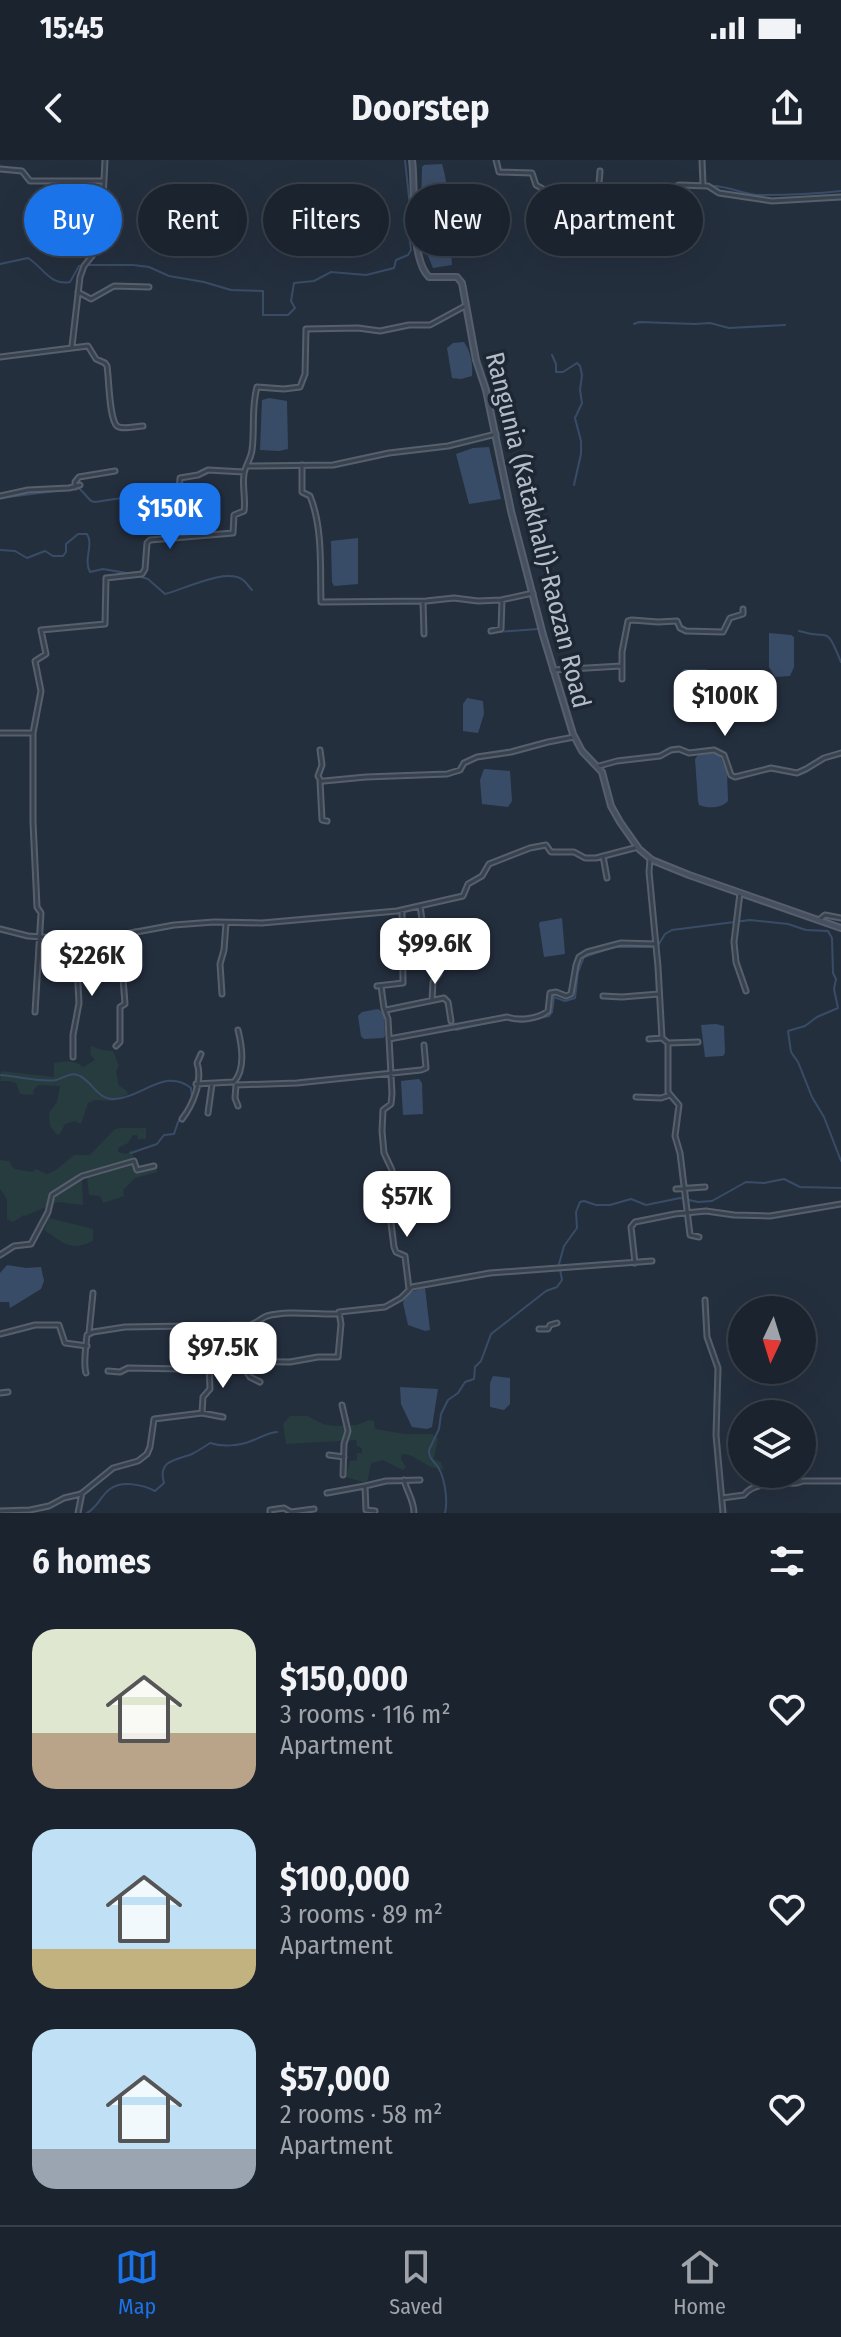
<!DOCTYPE html>
<html lang="en">
<head>
<meta charset="utf-8">
<style>
  :root { --surface:#1b232e; --page:#242b36; --text:#f1f3f6; --muted:#a0a4aa; --line:#39404a; --accent:#1a73e8 }
  body { margin:0; font-family:"Fira Sans Condensed",sans-serif; background:var(--page); color:var(--text); height:100vh; display:flex; flex-direction:column; font-size:30px; white-space:nowrap }
  * { box-sizing:border-box; margin:0 }
  p { font-size:26px; color:var(--muted) }
  .icon { flex:none; width:44px; height:44px; fill:none; stroke:currentColor; stroke-width:2; stroke-linecap:round; stroke-linejoin:round }
  .map { position:relative; height:1353px; overflow:hidden }
  .details { display:flex; flex-direction:column; background:var(--surface); flex:1 }
  .details>* { flex:none }
  .hud { position:absolute; left:24px; top:24px; width:794px; height:72px; display:flex; gap:16px }
  .needle { width:52px; rotate:184deg }
  .controls { position:absolute; left:728px; top:1136px; display:grid; gap:16px }
  .controls a { display:grid; place-items:center; width:88px; height:88px; border-radius:50%; background:var(--surface); box-shadow:0 8px 32px #0002,0 0 0 2px var(--line); font-size:40px }
  .price { position:absolute; translate:-50% -68px; padding:0 18px; border-radius:16px; background:#fff; color:#222; font-size:26px; line-height:52px; filter:drop-shadow(0 2px 4px #0008) }
  .price::after { content:''; position:absolute; left:50%; top:48px; width:24px; height:18px; margin-left:-12px; background:inherit; clip-path:polygon(0 0,100% 0,50% 100%) }
  .price.on { background:var(--accent); color:#fff }
  ul { padding:0; list-style:none }
  li { display:flex; align-items:center; gap:24px; height:200px; padding:0 32px }
  li span { display:grid; place-items:center; flex:none; width:224px; height:160px; border-radius:24px; color:#555 }
  li>.icon { margin-inline-start:auto }
  span .icon { width:96px; height:96px; fill:#fffc; stroke-width:1 }
  li b { font-size:34px }
  h2 { display:flex; justify-content:space-between; align-items:center; height:96px; padding:0 32px; font-size:34px }
  .tag { padding:0 28px; border-radius:36px; background:var(--surface); box-shadow:0 8px 32px #0002,0 0 0 2px var(--line); font-size:28px; line-height:72px }
  .tag.on { background:var(--accent); color:#fff }
  .status { display:flex; justify-content:space-between; align-items:center; height:56px; padding:0 40px; background:var(--surface); direction:ltr }
  .status svg { height:22px; fill:currentColor }
  header { display:flex; justify-content:space-between; align-items:center; height:104px; padding:0 32px; background:var(--surface); font-size:36px; font-weight:700 }
  .tabs { display:flex; justify-content:space-around; align-items:center; height:112px; border-top:2px solid var(--line); background:var(--surface); font-size:22px; color:var(--muted) }
  .tabs a { display:grid; justify-items:center; gap:4px }
  .tabs .on { color:var(--accent) }
  .map>svg:first-child { display:block }
  .green { fill:#263c3f }
  .water { fill:#394c67 }
  .lines { fill:none; stroke-linecap:round; stroke-linejoin:round }
  .stream { stroke:#394c67; stroke-width:2 }
  .street-casing { stroke:#565f6c; stroke-width:7 }
  .secondary-casing { stroke:#565f6c; stroke-width:8 }
  .street { stroke:#38414e; stroke-width:3 }
  .secondary { stroke:#465061; stroke-width:4 }
  .labels { text-anchor:middle; dominant-baseline:central; stroke-width:7; stroke-linejoin:round; paint-order:stroke }
  .street-label { font-size:26px; fill:#b4bcc9; stroke:#1d2633 }
</style>
</head>
<body>
<div class="status"><b>15:45</b><svg viewBox="0 0 49 12"><path d="M0 12V9h3v3zM5 12V6h3v6zM10 12V3h3v9zM15 12V0h3v12zM26 1h20v11H26zM47 4h2v5h-2z"/></svg></div>
<header><svg class="icon" aria-label="back" viewBox="0 0 24 24"><path d="M15 5l-7 7 7 7"/></svg>Doorstep<svg class="icon" aria-label="share" viewBox="0 0 24 24"><path d="M12 15V3M7 8l5-5 5 5M5 13v7h14v-7"/></svg></header>
<div class="map">
<svg width="841" height="1353" viewBox="0 0 841 1353">
  <rect width="100%" height="100%" fill="#242f3e"/>
  <!-- green -->
  <path class="green" d="M91 886 102 890 113 891 119 906 116 911 119 926 126 930 128 934 113 941 95 940 88 943 81 964 75 961 65 964 60 974 57 975 50 966 49 953 57 942 60 926 39 925 34 929 33 935 20 934 16 923 9 921H0L1 911 54 917V903C63 901 76 900 83 907L95 900 90 894Z
    M120 968H146V979H138L137 975H133L128 983 118 988V992L127 994 131 990C133 999 138 1005 146 1010L153 1004 157 1003V1012L135 1018 123 1030 124 1036 103 1043 100 1036 89 1035 87 1018 82 1020 83 1045 58 1042 25 1056 24 1055 13 1062 7 1059V1039L0 1029V1000L9 1001 14 1009 32 1012 36 1009 47 1014 56 1010 74 995H90L115 969Z
    M49 1058 93 1069V1081C69 1093 62 1081 44 1070Z
    M290 1256H307L323 1264 334 1266 357 1265 369 1260 374 1261 375 1269 405 1274H432L438 1278 434 1299 441 1302 444 1310 431 1307 410 1295 402 1294 401 1299 406 1307 403 1310 383 1300 372 1303C368 1310 370 1317 366 1323L346 1317 350 1301 357 1300V1293H362V1288L357 1286 356 1280 286 1284 283 1264Z"/>
  <!-- water -->
  <path class="water" d="M442 4C446 17 450 38 443 50L423 49 421 45 422 7 424 5Z
    M449 66 452 105 433 108 428 96 426 75 431 70Z
    M464 182C471 192 473 204 472 216L461 219 452 218 447 188 453 183Z
    M269 238 287 241 288 289 279 291 260 290 262 240Z
    M489 287 501 339 469 344 456 294 473 288Z
    M358 378V424L334 426 332 422 331 381Z
    M769 473 791 475 794 477V507L790 516 775 517 769 507Z
    M684 509H707L708 516 706 538 699 541 685 540 681 514 682 511Z
    M467 538 483 541 484 554 478 573 463 571V544Z
    M709 593 719 594 727 612 728 641C722 648 708 649 699 645L698 641 695 599 698 595Z
    M484 609 510 611 512 641 508 647 482 644 480 620Z
    M562 758 565 794 544 797 539 764 540 762Z
    M378 849 384 853 385 876 383 878 364 879 361 876 358 856 362 852Z
    M716 864 724 866 725 893 723 896 705 897 701 865Z
    M419 919 422 923 423 954 403 955 401 921Z
    M7 1105 26 1108 41 1107 44 1121 41 1129 10 1148 9 1142H0V1113Z
    M425 1128 430 1170 425 1171 408 1165 403 1143C406 1132 415 1130 425 1128Z
    M493 1216 510 1218V1244L504 1250 490 1247V1223Z
    M400 1227 438 1229 432 1267 427 1269 412 1267 401 1244Z"/>
  <g class="lines">
    <!-- stream -->
    <path class="stream" d="M713 26C728 26 742 34 757 35 785 35 813 34 841 31
      M0 104 28 98C43 107 50 126 70 122L79 106 86 105H133L149 107 169 116 204 122 231 130 263 131V155H288L295 148 291 141 294 123 314 121 331 112 366 115 394 108 396 100 408 95 411 90 408 65 410 47 405 0
      M634 164 639 162 695 164 710 163 729 168 785 165
      M552 195 556 204V212H563L577 203 580 206 582 215 580 230 582 243 575 258 581 281V294L574 325
      M0 338 79 328 91 341 95 342 135 336
      M0 390 15 391 27 398 45 391 53 396H63L66 392V384L78 374H87C94 385 83 399 90 412L103 409 132 414
      M138 416 148 419 165 434C183 430 226 407 243 420 247 423 249 427 252 430
      M799 471C831 481 825 463 841 502
      M497 472 538 469
      M456 870 503 859 522 862 549 856 552 852 554 837 565 841 575 838 578 812 584 797 614 787H657L665 774 672 770 750 760 788 764 806 770 828 771 832 778 833 813 836 819 834 829 838 848 817 857 805 866 788 871 791 892 798 902 812 937 824 957 841 1001
      M0 915C16 916 42 923 56 920 64 918 71 911 80 916 94 923 97 940 115 939 142 938 164 907 191 928L192 939
      M131 993 157 984 164 975 174 974 178 962 183 955
      M87 1353C98 1347 101 1335 110 1329 122 1320 144 1325 155 1331L164 1323C157 1299 178 1300 192 1294 198 1291 204 1287 210 1283 222 1287 239 1286 251 1281 261 1278 266 1273 277 1272
      M445 1353C448 1341 445 1318 438 1307 433 1300 429 1299 429 1290L439 1269 441 1254 448 1240 458 1233 465 1222 474 1219 475 1207 481 1201 491 1174 546 1131 557 1127 562 1120 559 1104 564 1086 577 1068 576 1052 580 1042 584 1041 596 1045H610L631 1039 646 1045 680 1038 698 1042 712 1041 746 1022 764 1023 784 1019 800 1027 841 1028"/>
    <defs>
      <path id="street" d="M496 0 499 12 532 13 536 25 557 37 561 44 600 48 612 47 624 41 638 38 679 25 708 26 719 33 772 41 841 37
        M702 0 703 24
        M0 9 22 11 30 21H104
        M597 48 600 11
        M78 132 91 139 114 126 149 127
        M72 186 80 117 84 106 92 96 101 80 105 0
        M0 197 88 186 96 199 105 203 107 206C109 218 109 259 117 266 122 270 137 266 143 266
        M302 305V332L310 336C323 368 320 408 321 442L426 441 454 438 478 441 501 440 533 433
        M247 306 333 305 389 293 448 286 496 274
        M75 327V322L79 317 115 311
        M0 336 28 330 69 328 80 325
        M167 377 162 338 163 336 179 333 180 318 198 315 208 310 244 312
        M423 442 424 474
        M491 471 501 469 502 440
        M553 510 621 506
        M622 519V492L628 461 632 460 658 462 677 461 680 468 686 471 723 472 730 458 743 454V449
        M0 573H33
        M320 590 322 605 318 616 321 621H324L366 617 447 614 460 610 464 603 477 597 511 592 548 582 574 577
        M599 606 617 601 660 596 671 590 679 589 689 593 714 590 724 595 731 615 735 617 771 608 797 613 806 609 824 598 841 593
        M320 621 322 660 327 661
        M603 696 607 718
        M650 699 649 712 658 807 662 878 668 883V932L679 945 675 976 680 993 690 1075 699 1077
        M740 733 734 782 736 802 746 831
        M420 746 425 780H435L438 790 439 814 433 822 432 840
        M819 760 825 755 841 758
        M0 769 28 776 57 778 120 775 174 765 214 762 262 763 397 751 463 736 468 724 482 716 489 704 530 688 546 685 551 692H574L585 698H596L638 687
        M96 808 105 805H122
        M377 826 403 823 402 750
        M381 826 384 848 388 859 392 934 391 944 383 950 382 971 384 993 392 1010 391 1063 394 1087 396 1092 405 1096 409 1129
        M222 834 220 804 224 790 226 763
        M603 836 622 837 659 834
        M386 850 444 838 448 842 451 861
        M35 852 41 753 37 747 33 662V573L41 531 35 501 46 494 41 470 105 464 106 418 142 414 145 409 147 383 150 380 233 373 234 355 244 351C246 339 242 327 244 314 245 306 251 299 252 290 255 269 251 248 257 227L284 229 300 227 305 214 306 169 358 168 380 171 409 165H430L465 146
        M389 879 507 857C520 861 538 859 548 851L550 833 556 832 566 836 571 834 576 805 579 797 587 792 621 783 656 784
        M649 879 662 878
        M668 883 698 882
        M116 886 120 882V847L125 844 122 805 133 797 135 772
        M73 897V875L79 843 77 806 78 778
        M234 922C246 909 242 886 238 870
        M196 924 233 922
        M636 937 661 938 670 935
        M238 946 235 938 236 925 297 923 421 910 426 908 424 885
        M208 953 212 924
        M182 959C193 945 203 920 197 903L201 894
        M676 1029 705 1027
        M0 1095 14 1086 31 1084 48 1052 52 1035 82 1016 134 1001 137 1010 154 1006
        M635 1103 631 1067 635 1062 675 1054 706 1051 734 1055 770 1056 841 1044
        M705 1140 707 1177 718 1208 716 1275 723 1353
        M539 1169H548L550 1165 557 1163
        M89 1173 93 1133
        M0 1174 35 1165H59L65 1183 87 1186
        M241 1203 250 1217 260 1222
        M108 1211 120 1212 128 1208 183 1209 224 1201 290 1202 318 1197H338L341 1164 339 1152 385 1147 401 1138 412 1127 490 1113 652 1101
        M86 1213C83 1204 86 1186 87 1175L93 1172 125 1167 250 1165C257 1163 260 1159 267 1156 289 1150 317 1155 340 1154
        M0 1233 8 1232
        M342 1245 348 1271 344 1284 343 1315
        M202 1253 203 1237 210 1229 209 1204
        M329 1295 344 1297
        M404 1320C407 1332 414 1340 414 1353
        M365 1326 386 1321 420 1320
        M327 1333 365 1326 366 1350 375 1351
        M722 1338 744 1335C754 1321 780 1324 797 1323L803 1321H841
        M0 1351 30 1350 49 1346 64 1338 81 1334 113 1308 138 1301 147 1294 150 1287 154 1259 202 1253 223 1257
        M78 1353 82 1333
        M270 1353V1350L284 1348 291 1352 314 1349"/>
      <path id="secondary" d="M412 0C416 28 409 98 429 117H457L462 123 476 200 486 230 511 351 543 475 573 574 582 591 602 612 611 646 620 662 639 689 652 700 689 715 841 768"/>
    </defs>
    <!-- street casing -->
    <use href="#street" class="street-casing"/>
    <!-- secondary casing -->
    <use href="#secondary" class="secondary-casing"/>
    <!-- street -->
    <use href="#street" class="street"/>
    <!-- secondary -->
    <use href="#secondary" class="secondary"/>
  </g>
  <g class="labels">
    <!-- street labels -->
    <g class="street-label">
      <text transform="translate(538 370) rotate(76)">Rangunia (Katakhali)-Raozan Road</text>
    </g>
  </g>
</svg>
<div class="controls">
<a><svg class="needle" viewBox="-14 -14 28 28"><path d="M0-13l5 13h-10z" fill="#e53935"/><path d="M0 13l5-13h-10z" fill="#a0a4aa"/></svg></a>
<a><svg class="icon" aria-label="layers" viewBox="0 0 24 24"><path d="M12 4l9 5-9 5-9-5zM3 14l9 5 9-5"/></svg></a>
</div>
<b class="price on" style="left:170px;top:391px">$150K</b>
<b class="price" style="left:725px;top:578px">$100K</b>
<b class="price" style="left:435px;top:826px">$99.6K</b>
<b class="price" style="left:92px;top:838px">$226K</b>
<b class="price" style="left:407px;top:1079px">$57K</b>
<b class="price" style="left:223px;top:1230px">$97.5K</b>
<div class="hud">
<a class="tag on">Buy</a>
<a class="tag">Rent</a>
<a class="tag">Filters</a>
<a class="tag">New</a>
<a class="tag">Apartment</a>
</div>
</div>
<section class="details">
<h2>6 homes<svg class="icon" aria-label="filters" viewBox="0 0 24 24"><path d="M4 7h16M4 17h16"/><circle cx="9" cy="7" r="2"/><circle cx="15" cy="17" r="2"/></svg></h2>
<ul>
<li><span style="background:linear-gradient(#dfe7d0 65%,#b9a48a 0)"><svg class="icon" aria-label="home" viewBox="0 0 24 24"><path d="M3 11l9-7 9 7M6 9v11h12V9"/></svg></span><div><b>$150,000</b><p>3 rooms · 116 m²</p><p>Apartment</p></div><svg class="icon" aria-label="heart" viewBox="0 0 24 24"><path d="M12 20l-8-8c-3-5 5-10 8-4 3-6 11-1 8 4z"/></svg></li>
<li><span style="background:linear-gradient(#bfe0f5 75%,#c2b280 0)"><svg class="icon" aria-label="home" viewBox="0 0 24 24"><path d="M3 11l9-7 9 7M6 9v11h12V9"/></svg></span><div><b>$100,000</b><p>3 rooms · 89 m²</p><p>Apartment</p></div><svg class="icon" aria-label="heart" viewBox="0 0 24 24"><path d="M12 20l-8-8c-3-5 5-10 8-4 3-6 11-1 8 4z"/></svg></li>
<li><span style="background:linear-gradient(#bfe0f5 75%,#9aa5b1 0)"><svg class="icon" aria-label="home" viewBox="0 0 24 24"><path d="M3 11l9-7 9 7M6 9v11h12V9"/></svg></span><div><b>$57,000</b><p>2 rooms · 58 m²</p><p>Apartment</p></div><svg class="icon" aria-label="heart" viewBox="0 0 24 24"><path d="M12 20l-8-8c-3-5 5-10 8-4 3-6 11-1 8 4z"/></svg></li>
</ul>
</section>
<nav class="tabs">
<a class="on"><svg class="icon" aria-label="map" viewBox="0 0 24 24"><path d="M3 6l6-2 6 2 6-2v14l-6 2-6-2-6 2zM9 4v14M15 6v14"/></svg>Map</a>
<a><svg class="icon" aria-label="saved" viewBox="0 0 24 24"><path d="M7 4h10v16l-5-4-5 4z"/></svg>Saved</a>
<a><svg class="icon" aria-label="home" viewBox="0 0 24 24"><path d="M3 11l9-7 9 7M6 9v11h12V9"/></svg>Home</a>
</nav>
</body>
</html>
